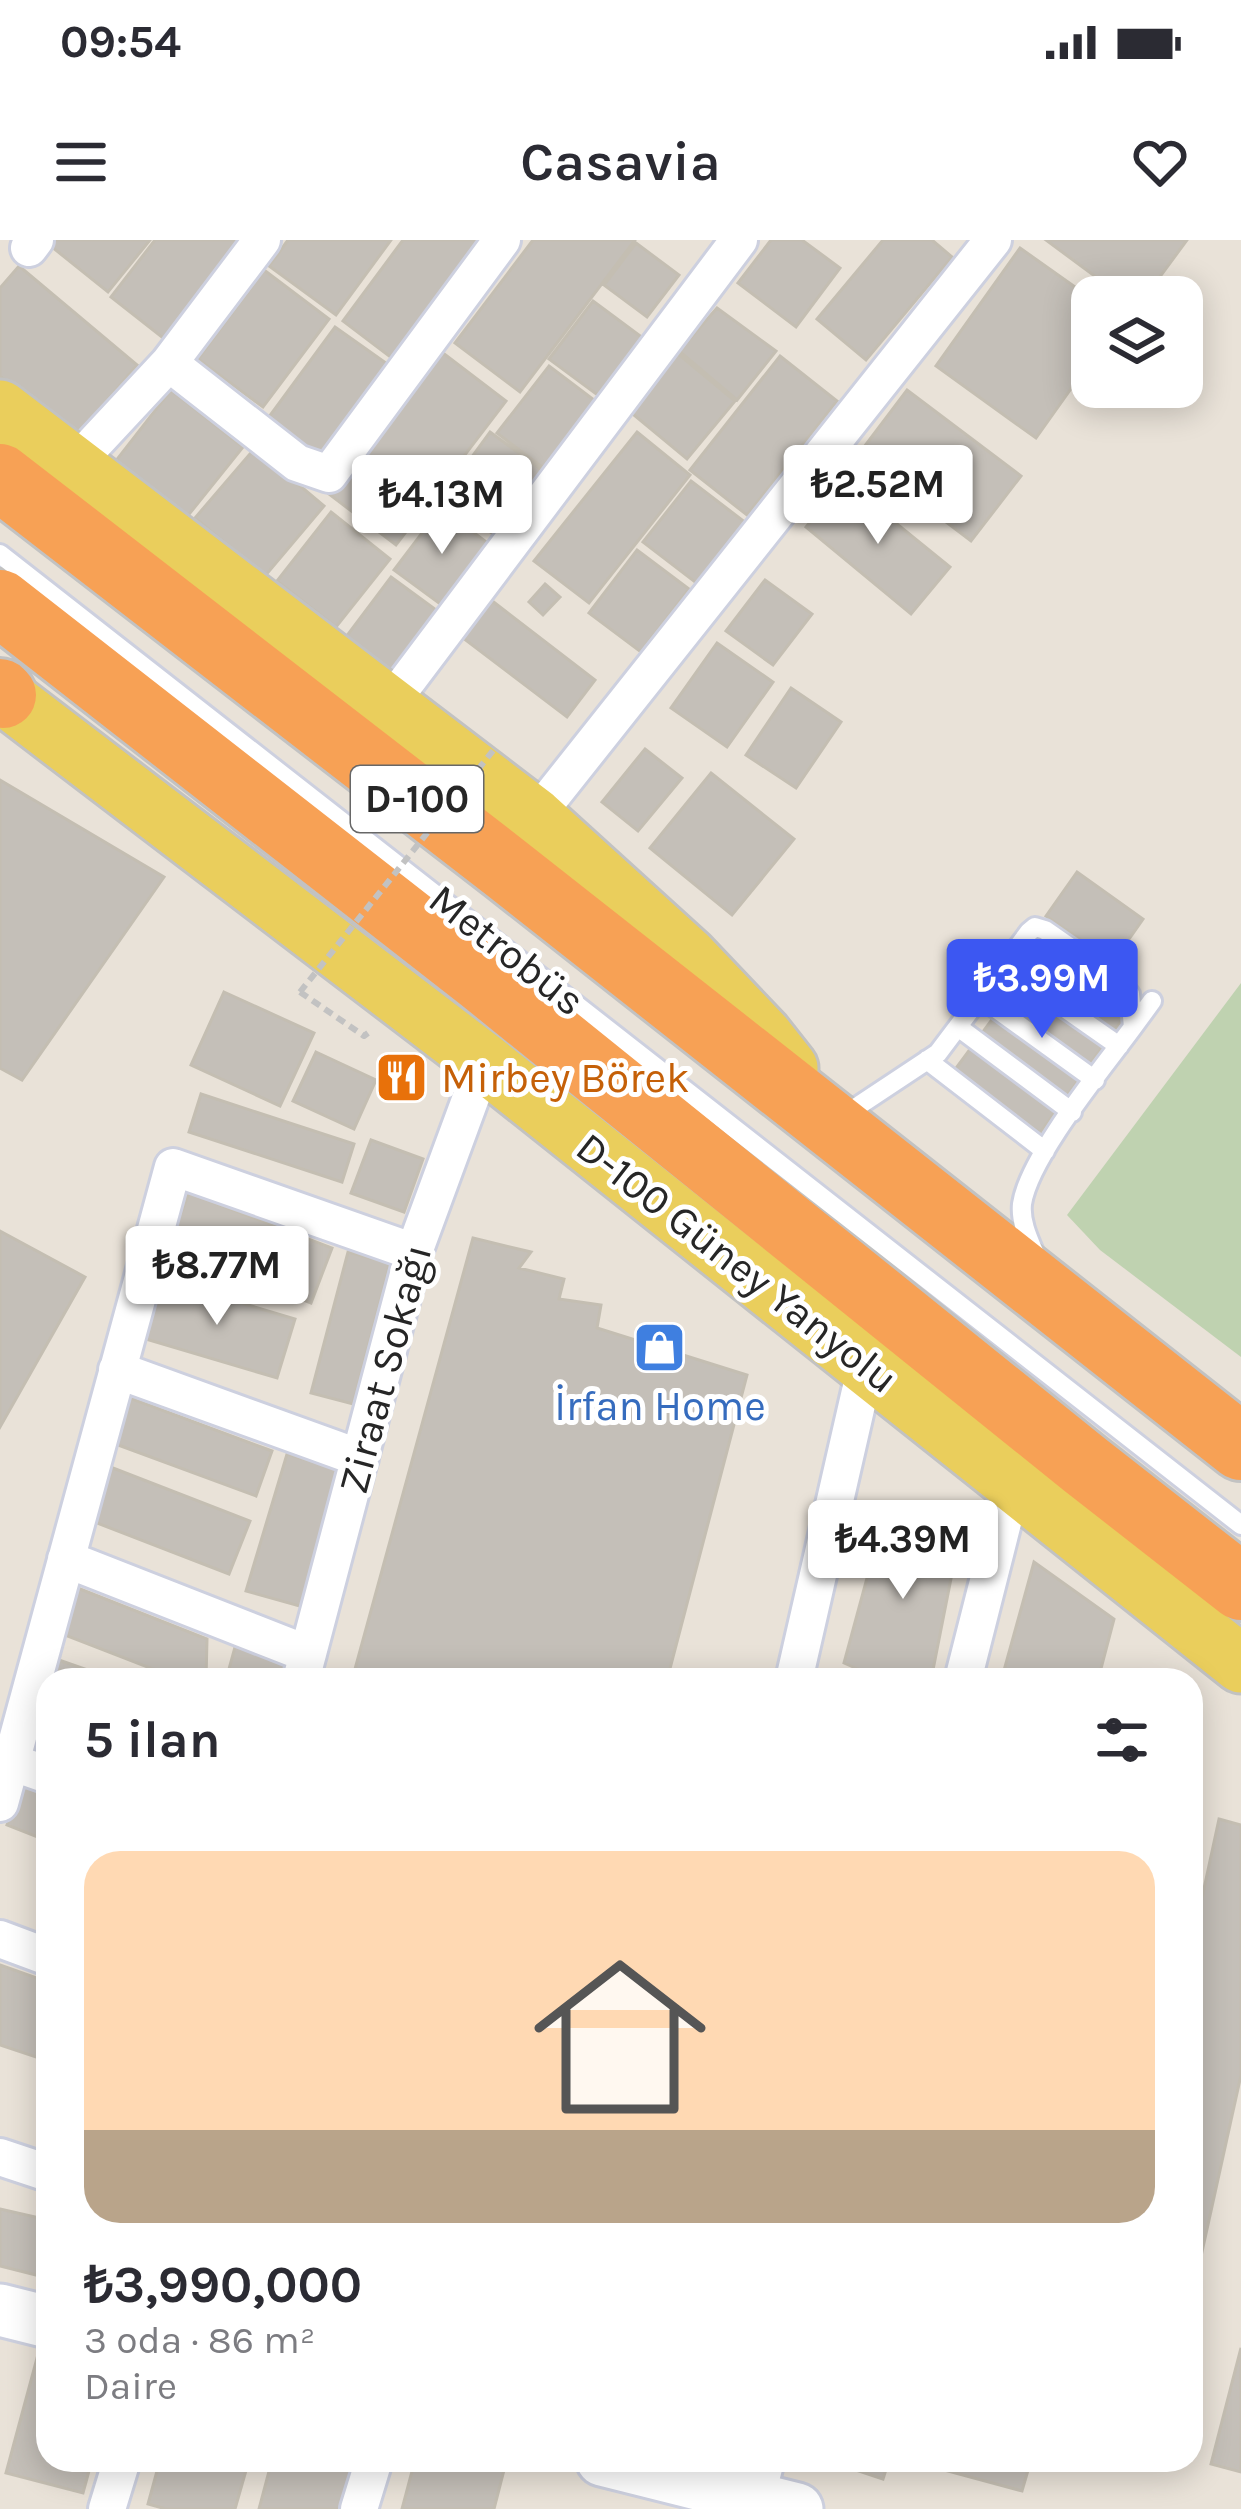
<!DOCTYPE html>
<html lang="tr">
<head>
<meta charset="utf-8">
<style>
  :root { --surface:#fff; --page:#f2f2f3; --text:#2b2b33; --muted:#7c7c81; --accent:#3c57f2 }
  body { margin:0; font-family:Karla,sans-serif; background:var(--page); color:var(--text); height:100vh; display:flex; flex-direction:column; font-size:45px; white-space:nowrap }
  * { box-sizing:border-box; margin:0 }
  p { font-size:39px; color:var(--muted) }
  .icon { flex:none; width:66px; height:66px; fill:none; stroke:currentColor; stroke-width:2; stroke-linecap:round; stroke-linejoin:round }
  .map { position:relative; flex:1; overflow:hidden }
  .side { position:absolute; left:36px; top:1428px; width:1167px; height:804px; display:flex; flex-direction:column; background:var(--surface); border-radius:36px; box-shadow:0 6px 30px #0003 }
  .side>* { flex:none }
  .controls { position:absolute; left:1071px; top:36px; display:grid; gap:24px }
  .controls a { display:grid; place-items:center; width:132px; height:132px; border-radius:24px; background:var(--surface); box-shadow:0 6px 30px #0003; font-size:60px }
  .price { position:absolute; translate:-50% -102px; padding:0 27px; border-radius:12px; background:#fff; color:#222; font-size:39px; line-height:78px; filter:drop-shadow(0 3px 6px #0008) }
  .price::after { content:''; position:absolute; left:50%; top:72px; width:36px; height:27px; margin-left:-18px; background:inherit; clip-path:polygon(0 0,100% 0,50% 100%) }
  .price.active { background:var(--accent); color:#fff }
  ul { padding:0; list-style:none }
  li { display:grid; align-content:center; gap:24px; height:636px; padding:0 48px }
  li span { display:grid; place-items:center; height:372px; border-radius:36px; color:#555 }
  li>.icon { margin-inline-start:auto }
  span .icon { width:216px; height:216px; fill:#fffc; stroke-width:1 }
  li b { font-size:51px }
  h2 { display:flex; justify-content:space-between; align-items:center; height:144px; padding:0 48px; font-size:51px }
  .status { display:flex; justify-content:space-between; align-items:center; height:84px; padding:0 60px; background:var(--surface); direction:ltr }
  .status svg { height:33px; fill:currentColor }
  header { display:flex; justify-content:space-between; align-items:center; height:156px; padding:0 48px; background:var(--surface); font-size:54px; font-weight:600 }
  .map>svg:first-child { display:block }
  .cemetery { fill:#bfd2b0 }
  .building { fill:#c4bfb8; stroke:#c4beb2; stroke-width:3 }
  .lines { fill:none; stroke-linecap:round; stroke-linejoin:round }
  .lane-casing { stroke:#cdd0df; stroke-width:24 }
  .street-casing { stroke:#cdd0df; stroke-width:42 }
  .secondary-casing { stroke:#cdd0df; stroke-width:57 }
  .primary-casing { stroke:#c2c2c2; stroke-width:63 }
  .highway-casing { stroke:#c2c2c2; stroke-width:72 }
  .path { stroke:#c2c2c2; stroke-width:6; stroke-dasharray:9 6; stroke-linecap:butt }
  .lane { stroke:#fff; stroke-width:18 }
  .street { stroke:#fff; stroke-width:36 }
  .secondary { stroke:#fff; stroke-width:51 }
  .primary { stroke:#eace5c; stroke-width:57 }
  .highway { stroke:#f7a155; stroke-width:66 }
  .path-bridge { stroke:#c2c2c2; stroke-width:6; stroke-dasharray:9 6; stroke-linecap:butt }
  .labels { text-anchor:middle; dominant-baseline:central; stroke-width:10; stroke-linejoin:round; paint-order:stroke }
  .shield { fill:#fff; stroke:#676767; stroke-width:3 }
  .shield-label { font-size:39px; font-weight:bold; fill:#262626 }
  .street-label { font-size:42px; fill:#262626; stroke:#fff }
  .food-label { font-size:42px; fill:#c56008; stroke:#fff; text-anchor:start }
  .shop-label { font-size:42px; fill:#366cbe; stroke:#fff }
</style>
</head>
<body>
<div class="status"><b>09:54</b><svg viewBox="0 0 49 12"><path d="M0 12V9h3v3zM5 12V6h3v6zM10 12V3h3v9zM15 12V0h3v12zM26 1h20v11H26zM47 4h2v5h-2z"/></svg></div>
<header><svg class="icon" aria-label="menu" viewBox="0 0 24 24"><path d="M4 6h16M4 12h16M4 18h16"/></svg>Casavia<svg class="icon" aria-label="heart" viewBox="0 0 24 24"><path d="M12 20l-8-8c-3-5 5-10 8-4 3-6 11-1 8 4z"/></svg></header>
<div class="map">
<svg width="1241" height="2269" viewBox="0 0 1241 2269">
  <rect width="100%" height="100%" fill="#e9e2d8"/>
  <!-- cemetery -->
  <path class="cemetery" d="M1241 743V1117L1100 1010 1067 975Z"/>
  <!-- building -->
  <path class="building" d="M49 0H150L108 52 47 3Z
    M155 0H254L172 105 111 57Z
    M288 0H391L336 75 269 26Z
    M403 0H489L397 122 343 81Z
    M533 0H635L520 152 455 103Z
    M771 0H802L840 28 796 87 738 43Z
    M883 0H932L952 17 866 120 817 79Z
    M1046 0H1187L1145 57H1123Z
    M636 3 679 35 647 77 604 45Z
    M1020 8 1092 59V119L1036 198 936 126Z
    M19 26 137 125 75 199 0 136V48Z
    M264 30 329 79 263 167 198 119Z
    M593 61 647 101 603 159 549 119Z
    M717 68 776 111 737 160 679 111Z
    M335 87 393 128 323 222 266 181Z
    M439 110 506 161 396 305 329 254Z
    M677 113 735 161 687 219 628 170Z
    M780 116 837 161 747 275 690 230Z
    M549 126 598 163 546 230 497 193Z
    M171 150 243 207 186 278 115 222Z
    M907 150 1021 236 971 301 858 215Z
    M490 192 550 236 503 301 442 258Z
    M637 192 690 235 589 363 534 321Z
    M255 208 324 266 265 336 195 278Z
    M691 241 746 283 699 345 643 302Z
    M844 241 950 327 911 374 806 287Z
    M441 268 489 304 443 366 394 330Z
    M331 272 390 319 336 387 277 341Z
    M637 310 689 349 641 412 589 373Z
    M391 337 443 375 398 435 346 397Z
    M765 340 812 374 773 425 726 391Z
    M545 344 560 357 543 375 529 362Z
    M491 360 595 440 567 477 463 398Z
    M717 403 773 442 727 507 671 468Z
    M791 448 841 482 796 548 746 515Z
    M645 509 682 538 638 591 602 562Z
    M711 533 794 599 732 675 650 608Z
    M0 540 164 637 22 840 0 828Z
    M1077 632 1143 679 1113 722 1046 676Z
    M1044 709 1129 770 1040 893 954 831Z
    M224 752 314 793 280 866 191 825Z
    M316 812 376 840 354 889 293 861Z
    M201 854 354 904 342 942 189 892Z
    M371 900 423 919 404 972 351 953Z
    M189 953 332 1008 311 1063 168 1007Z
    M0 991 85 1037 0 1187Z
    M473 998 531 1012 519 1028 564 1039 559 1059 601 1065 597 1088 747 1135 667 1440H352Z
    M348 1012 390 1023 353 1164 311 1153Z
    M157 1038 295 1079 277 1138 139 1097Z
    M119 1154 272 1211 256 1256 102 1199Z
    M287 1214 344 1231 303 1367 246 1351Z
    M100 1223 250 1281 229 1334 79 1276Z
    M886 1268 958 1303 931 1440H883L844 1423Z
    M1034 1322 1114 1379 1098 1440H1021L1003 1434Z
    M75 1347 207 1399 206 1440H181L57 1392Z
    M235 1407 285 1421 280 1440H226Z
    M56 1419 113 1439 112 1440H48Z
    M26 1537 48 1546V1601L7 1585Z
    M1219 1579 1241 1585V1835L1196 2039 1191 2038V1709Z
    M0 1725 48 1742V1821L0 1805Z
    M0 1969 48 1980V2038L0 2026Z
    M1241 2108V2232L1211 2224Z
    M37 2118 48 2121V2220H92L83 2253 6 2233Z
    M160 2220H249L235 2269H166L148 2264Z
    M272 2220H354L340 2269H259Z
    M415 2220H468L504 2230 494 2269H402Z
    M826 2220H889L883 2239Z
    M947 2220H1031L1022 2251 944 2230Z"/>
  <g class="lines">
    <defs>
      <path id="lane" d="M0 314 1241 1285
        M1003 725 1119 806
        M980 757 1095 840
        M958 787 1072 872
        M1133 787 1152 761
        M927 820 1045 911
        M843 876 938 813 1029 692 1035 687 1045 690 1121 743 1130 754 1133 787C1103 828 1029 917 1022 964 1020 983 1030 1002 1037 1019"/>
      <path id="street" d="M29 8 35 0
        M169 123 297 223 329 234 502 0
        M74 225 169 123 262 0
        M389 465 739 0
        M535 577 993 0
        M117 1130 360 1218
        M66 1319 308 1414
        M301 1440 414 1012 484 822
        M794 1440 866 1125
        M963 1440 1013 1243
        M11 1522 48 1535
        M0 1563 173 927 414 1012
        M0 1699 48 1717
        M0 1917 48 1933
        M756 2259 766 2220
        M107 2269 122 2220
        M359 2269 374 2220"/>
      <path id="secondary" d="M0 2070 48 2082
        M602 2220 797 2269"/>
      <path id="primary" d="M0 169 535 577 688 716 763 795 789 828
        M0 453 484 822 1241 1424"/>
      <path id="highway" d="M0 237 507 629 1241 1207
        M0 363 483 740 1085 1225 1241 1347
        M0 452 3 455"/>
    </defs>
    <!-- lane casing -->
    <use href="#lane" class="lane-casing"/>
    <!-- street casing -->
    <use href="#street" class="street-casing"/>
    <!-- secondary casing -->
    <use href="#secondary" class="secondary-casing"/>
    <!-- primary casing -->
    <use href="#primary" class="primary-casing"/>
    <!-- highway casing -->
    <use href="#highway" class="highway-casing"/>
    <!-- path -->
    <path class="path" d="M300 752 364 796 368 793"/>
    <!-- lane -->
    <use href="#lane" class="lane"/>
    <!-- street -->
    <use href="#street" class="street"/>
    <!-- secondary -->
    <use href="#secondary" class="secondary"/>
    <!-- primary -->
    <use href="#primary" class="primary"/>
    <!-- highway -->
    <use href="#highway" class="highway"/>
    <!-- path-bridge -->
    <path class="path-bridge" d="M300 752 496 507"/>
  </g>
  <!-- icons -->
  <defs>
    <symbol id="restaurant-square" viewBox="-11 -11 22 22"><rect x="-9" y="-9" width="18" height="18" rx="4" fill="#e8710a" stroke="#fff"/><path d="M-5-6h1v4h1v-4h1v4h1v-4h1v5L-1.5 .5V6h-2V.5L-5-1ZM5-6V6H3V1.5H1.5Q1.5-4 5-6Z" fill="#fff"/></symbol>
    <symbol id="shop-square" viewBox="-11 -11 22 22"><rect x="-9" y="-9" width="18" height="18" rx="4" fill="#3f7fe0" stroke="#fff"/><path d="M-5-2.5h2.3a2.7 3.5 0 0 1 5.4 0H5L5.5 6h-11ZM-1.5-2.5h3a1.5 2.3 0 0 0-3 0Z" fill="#fff"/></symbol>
  </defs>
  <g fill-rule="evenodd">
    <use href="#restaurant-square" x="372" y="808" width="59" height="59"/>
    <use href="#shop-square" x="630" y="1078" width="59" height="59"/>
  </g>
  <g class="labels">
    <!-- shield labels -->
    <rect class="shield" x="351" y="526" width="132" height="66" rx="9"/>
    <g class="shield-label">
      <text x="417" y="559">D-100</text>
    </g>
    <!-- street labels -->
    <g class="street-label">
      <text transform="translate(507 710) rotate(38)">Metrobüs</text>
      <text transform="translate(737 1023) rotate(38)">D-100 Güney Yanyolu</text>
      <text transform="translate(385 1129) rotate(-75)">Ziraat Sokağı</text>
    </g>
    <!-- food labels -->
    <g class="food-label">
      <text x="441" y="838">Mirbey Börek</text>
    </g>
    <!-- shop labels -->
    <g class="shop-label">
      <text x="660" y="1166">İrfan Home</text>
    </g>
  </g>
</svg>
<div class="controls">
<a><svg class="icon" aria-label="layers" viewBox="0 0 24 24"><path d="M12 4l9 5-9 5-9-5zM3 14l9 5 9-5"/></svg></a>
</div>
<b class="price" style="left:878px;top:307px">₺2.52M</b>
<b class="price" style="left:442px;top:317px">₺4.13M</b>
<b class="price active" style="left:1042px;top:801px">₺3.99M</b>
<b class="price" style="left:217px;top:1088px">₺8.77M</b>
<b class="price" style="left:903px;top:1362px">₺4.39M</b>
<section class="side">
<h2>5 ilan<svg class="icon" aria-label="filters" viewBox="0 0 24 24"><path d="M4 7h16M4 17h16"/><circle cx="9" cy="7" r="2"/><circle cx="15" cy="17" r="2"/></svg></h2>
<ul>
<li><span style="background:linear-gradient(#ffd9b3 75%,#b9a48a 0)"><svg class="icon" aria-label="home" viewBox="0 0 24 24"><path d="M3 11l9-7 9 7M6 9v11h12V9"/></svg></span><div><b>₺3,990,000</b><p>3 oda · 86 m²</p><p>Daire</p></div></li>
</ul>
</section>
</div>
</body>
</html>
